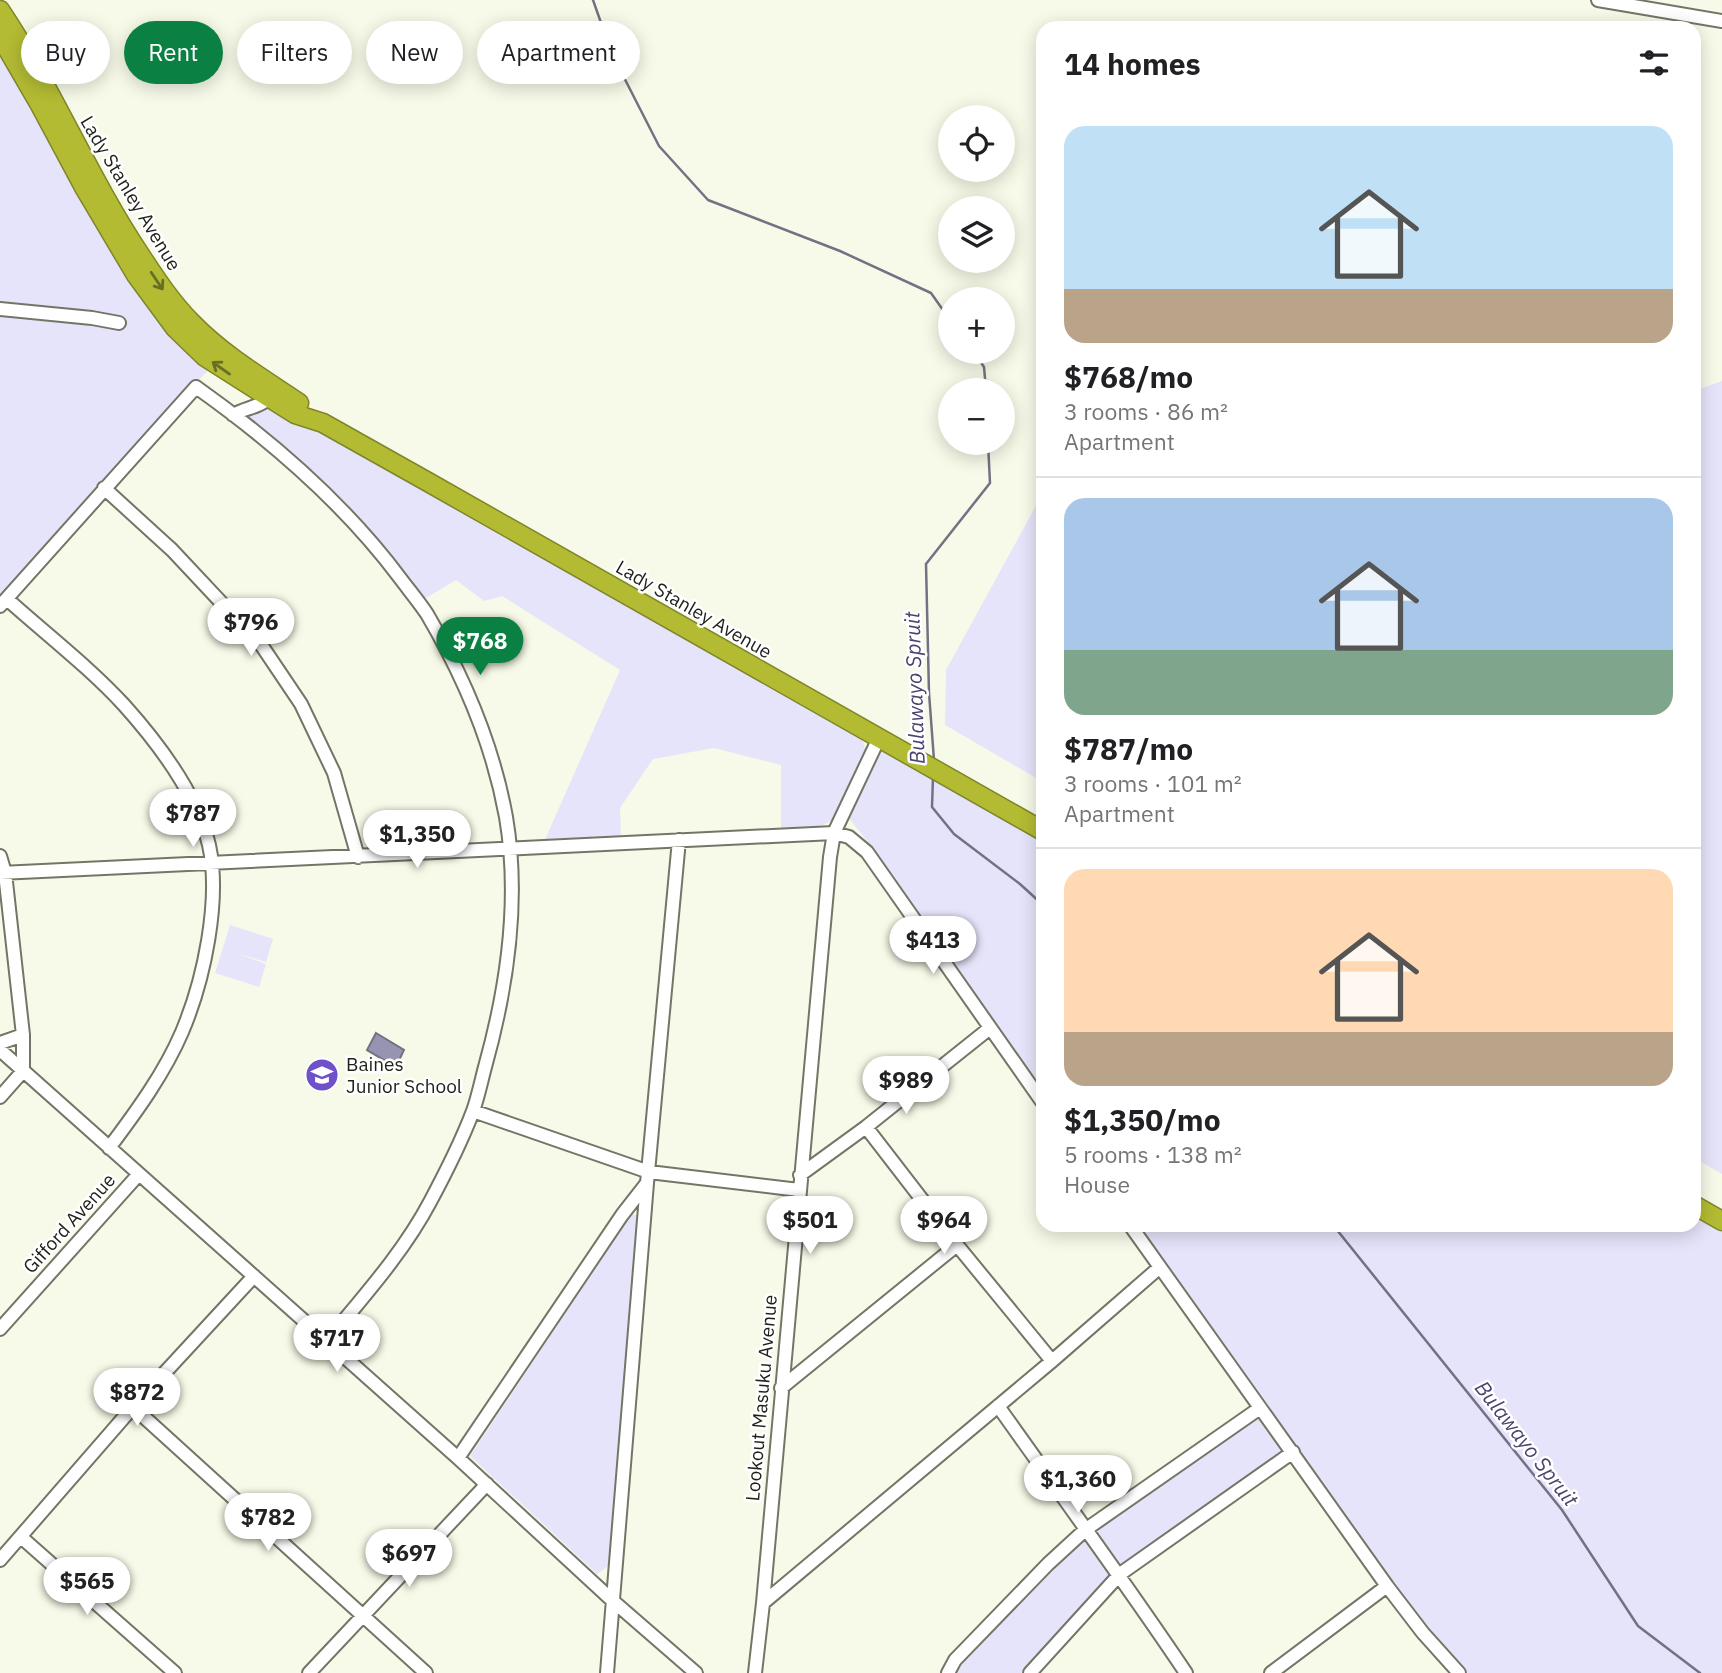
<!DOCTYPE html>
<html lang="en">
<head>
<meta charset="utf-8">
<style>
  :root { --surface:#fff; --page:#f6f6f6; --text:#202124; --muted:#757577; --line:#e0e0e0; --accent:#0b8043 }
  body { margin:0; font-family:"IBM Plex Sans",sans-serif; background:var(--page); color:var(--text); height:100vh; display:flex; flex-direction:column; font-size:26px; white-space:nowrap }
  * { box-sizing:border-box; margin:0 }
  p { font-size:23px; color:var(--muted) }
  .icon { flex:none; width:38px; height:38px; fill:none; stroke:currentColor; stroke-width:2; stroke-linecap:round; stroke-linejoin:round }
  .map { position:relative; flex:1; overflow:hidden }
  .side { position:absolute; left:1036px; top:21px; width:665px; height:1211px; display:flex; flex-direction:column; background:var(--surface); border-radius:21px; box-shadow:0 4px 18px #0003 }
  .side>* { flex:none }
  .banner { position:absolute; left:21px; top:21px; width:665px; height:63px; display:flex; gap:14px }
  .fabs { position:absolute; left:938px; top:105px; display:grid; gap:14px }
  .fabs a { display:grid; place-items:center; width:77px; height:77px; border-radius:50%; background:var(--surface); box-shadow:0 4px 18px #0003; font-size:35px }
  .price { position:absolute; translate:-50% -60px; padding:0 16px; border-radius:24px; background:#fff; color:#222; font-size:23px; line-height:46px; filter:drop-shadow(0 2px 4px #0008) }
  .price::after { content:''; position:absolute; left:50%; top:42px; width:21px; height:16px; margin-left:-10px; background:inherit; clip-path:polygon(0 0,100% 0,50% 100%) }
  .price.active { background:var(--accent); color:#fff }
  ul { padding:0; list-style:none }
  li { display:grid; align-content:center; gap:14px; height:371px; padding:0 28px }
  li+li { border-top:2px solid var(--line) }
  li span { display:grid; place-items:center; height:217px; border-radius:21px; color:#555 }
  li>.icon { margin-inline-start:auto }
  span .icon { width:126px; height:126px; fill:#fffc; stroke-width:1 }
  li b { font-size:30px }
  h2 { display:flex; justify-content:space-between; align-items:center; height:84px; padding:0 28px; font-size:30px }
  .pill { padding:0 24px; border-radius:32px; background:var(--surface); box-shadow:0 4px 18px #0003; font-size:24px; line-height:63px }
  .pill.active { background:var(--accent); color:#fff }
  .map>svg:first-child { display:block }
  .green { fill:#e6e4fa }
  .water { fill:#9794b1; stroke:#737183; stroke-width:2 }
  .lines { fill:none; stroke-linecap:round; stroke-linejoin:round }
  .stream { stroke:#737183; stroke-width:2.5 }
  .minor-casing { stroke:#737566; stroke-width:16 }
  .highway-casing { stroke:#7f852a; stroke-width:21 }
  .minor { stroke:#fff; stroke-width:12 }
  .highway { stroke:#b3bb33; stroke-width:18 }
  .oneway { stroke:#696e26 }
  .labels { text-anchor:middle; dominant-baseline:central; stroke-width:5; stroke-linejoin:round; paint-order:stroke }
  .street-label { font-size:19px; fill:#1f2019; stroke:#fff }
  .poi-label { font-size:19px; fill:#1f2019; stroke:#fff; text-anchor:start }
  .water-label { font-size:21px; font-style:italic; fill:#49436e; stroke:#fff }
</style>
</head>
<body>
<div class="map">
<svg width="1722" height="1673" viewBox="0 0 1722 1673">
  <rect width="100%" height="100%" fill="#f7fae8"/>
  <!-- green -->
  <path class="green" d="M0 52 137 294 210 368 0 598Z
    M1722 381V1174L1694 1158V391Z
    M271 407 325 430 850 730 863 741 866 752 834 819 818 828 781 831V765L714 748 653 759 620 808 621 839 544 842 620 670 502 596 484 601 456 580 421 601 383 545 289 450 243 416 263 412Z
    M1043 485V782L945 725 946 670 1038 502Z
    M883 748 1043 841V1090L871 846 848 817Z
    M230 925 273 939 266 962 236 953 266 964 259 987 215 973Z
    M632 1214 640 1217 611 1564 597 1574 470 1456Z
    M1694 1214 1722 1231V1673H1468L1427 1630 1392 1583 1139 1225H1694Z
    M1259 1416 1285 1450 1111 1574 1021 1673H955L960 1663 1085 1538Z"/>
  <!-- water -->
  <path class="water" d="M376 1033 404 1050 396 1067 367 1050Z"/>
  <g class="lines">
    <!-- stream -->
    <path class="stream" d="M593 0 612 54 659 146 708 200 840 251 931 293 950 320
      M974 352 984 367 986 390
      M934 760 929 693 926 564 990 483 988 443
      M933 777 932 807 954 834 1020 884 1043 905
      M1333 1225 1562 1510 1638 1626 1700 1673"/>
    <defs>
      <path id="minor" d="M1598 0 1722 21
        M0 309 92 318 119 323
        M233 415C248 406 265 408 273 391
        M104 488 172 550 262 646 301 704 334 773 358 857
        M7 599C46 634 89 667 124 705 159 744 197 794 209 845 221 900 204 980 182 1032 164 1074 136 1112 109 1148
        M0 606 196 387C272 441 344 503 400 578 409 590 419 602 427 614 464 677 493 745 506 817 520 899 507 988 485 1067 481 1082 478 1097 473 1111 462 1140 445 1174 430 1202 403 1253 363 1297 326 1342
        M0 856 5 873 23 1035V1071L0 1097
        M0 873 834 833 849 837 867 852 1043 1103
        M0 1043 23 1035
        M0 1050 458 1458 613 1601 696 1673
        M473 1111 649 1172 799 1190
        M866 1127 957 1245 1052 1361
        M800 1175 866 1127 990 1028
        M1130 1225 1387 1586 1423 1633 1459 1673
        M0 1329 139 1174
        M781 1388 957 1245
        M998 1406C1061 1495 1125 1582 1186 1673
        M133 1407 426 1673
        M458 1458 622 1215 647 1183
        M21 1537 175 1673
        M0 1560 133 1407 254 1276
        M763 1603 1052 1361 1160 1267
        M309 1673 487 1484
        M607 1673 647 1183 679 840
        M755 1673 763 1603 830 857 834 833 879 738
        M948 1673 955 1660 1048 1564 1085 1530 1260 1408
        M1030 1673 1120 1574 1293 1452
        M1271 1673 1387 1586"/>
      <path id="highway" d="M0 10C53 89 88 177 141 256 156 279 172 303 192 323 223 355 262 378 299 403
        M0 36 40 105 85 189 136 275 175 328 205 357 295 414 323 423 428 482 1043 831
        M1694 1205 1722 1221"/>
    </defs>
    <!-- minor casing -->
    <use href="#minor" class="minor-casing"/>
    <!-- highway casing -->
    <use href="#highway" class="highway-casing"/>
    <!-- minor -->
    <use href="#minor" class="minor"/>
    <!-- highway -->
    <use href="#highway" class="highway"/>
  </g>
  <!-- one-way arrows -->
  <defs><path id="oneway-shaft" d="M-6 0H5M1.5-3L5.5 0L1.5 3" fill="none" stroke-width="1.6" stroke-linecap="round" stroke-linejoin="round" transform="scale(1.75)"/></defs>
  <g class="oneway">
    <use href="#oneway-shaft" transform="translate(157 281) rotate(56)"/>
    <use href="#oneway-shaft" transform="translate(221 368) rotate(-145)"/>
  </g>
  <!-- icons -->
  <defs>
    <symbol id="school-disc" viewBox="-11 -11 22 22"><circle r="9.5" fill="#6d50ca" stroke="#fff"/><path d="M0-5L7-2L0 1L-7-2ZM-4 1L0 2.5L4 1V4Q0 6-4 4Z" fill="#fff"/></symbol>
  </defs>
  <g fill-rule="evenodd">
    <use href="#school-disc" x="303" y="1056" width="38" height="38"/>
  </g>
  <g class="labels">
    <!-- street labels -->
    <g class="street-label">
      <text transform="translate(131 193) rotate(59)">Lady Stanley Avenue</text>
      <text transform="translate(694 609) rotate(30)">Lady Stanley Avenue</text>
      <text transform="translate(69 1223) rotate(-48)">Gifford Avenue</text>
      <text transform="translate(761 1398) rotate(-85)">Lookout Masuku Avenue</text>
    </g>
    <!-- poi labels -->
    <g class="poi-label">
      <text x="346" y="1064">Baines<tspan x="346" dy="22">Junior School</tspan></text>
    </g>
    <!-- water labels -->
    <g class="water-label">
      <text transform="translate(914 688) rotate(-92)">Bulawayo Spruit</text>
      <text transform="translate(1527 1443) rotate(52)">Bulawayo Spruit</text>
    </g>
  </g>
</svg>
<div class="fabs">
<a><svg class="icon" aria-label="locate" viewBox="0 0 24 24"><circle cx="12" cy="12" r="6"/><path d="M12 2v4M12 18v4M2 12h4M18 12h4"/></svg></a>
<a><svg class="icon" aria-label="layers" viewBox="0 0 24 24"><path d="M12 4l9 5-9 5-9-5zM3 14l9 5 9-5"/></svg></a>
<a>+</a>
<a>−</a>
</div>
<b class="price" style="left:251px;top:658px">$796</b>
<b class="price active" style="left:480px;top:677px">$768</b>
<b class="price" style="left:193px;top:849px">$787</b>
<b class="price" style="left:417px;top:870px">$1,350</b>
<b class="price" style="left:933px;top:976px">$413</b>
<b class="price" style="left:906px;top:1116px">$989</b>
<b class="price" style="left:810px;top:1256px">$501</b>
<b class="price" style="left:944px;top:1256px">$964</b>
<b class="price" style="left:337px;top:1374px">$717</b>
<b class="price" style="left:137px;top:1428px">$872</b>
<b class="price" style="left:1078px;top:1515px">$1,360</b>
<b class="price" style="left:268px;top:1553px">$782</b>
<b class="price" style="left:409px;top:1589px">$697</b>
<b class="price" style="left:87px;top:1617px">$565</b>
<div class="banner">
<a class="pill">Buy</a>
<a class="pill active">Rent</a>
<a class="pill">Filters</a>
<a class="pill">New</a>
<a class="pill">Apartment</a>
</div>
<section class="side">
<h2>14 homes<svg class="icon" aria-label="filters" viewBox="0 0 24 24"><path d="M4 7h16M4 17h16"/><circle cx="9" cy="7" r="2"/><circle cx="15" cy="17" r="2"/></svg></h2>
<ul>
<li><span style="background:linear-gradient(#bfe0f5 75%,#b9a48a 0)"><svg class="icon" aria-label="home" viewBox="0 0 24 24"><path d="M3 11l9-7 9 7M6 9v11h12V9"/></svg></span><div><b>$768/mo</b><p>3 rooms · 86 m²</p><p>Apartment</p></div></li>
<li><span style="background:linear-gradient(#a9c7e8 70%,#7fa58c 0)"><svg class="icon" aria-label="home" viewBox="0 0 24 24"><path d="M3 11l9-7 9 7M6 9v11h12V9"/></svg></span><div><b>$787/mo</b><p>3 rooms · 101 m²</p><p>Apartment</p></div></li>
<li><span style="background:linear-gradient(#ffd9b3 75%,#b9a48a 0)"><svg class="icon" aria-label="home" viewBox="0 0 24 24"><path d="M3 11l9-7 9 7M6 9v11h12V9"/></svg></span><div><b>$1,350/mo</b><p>5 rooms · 138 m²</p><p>House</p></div></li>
</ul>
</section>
</div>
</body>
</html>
